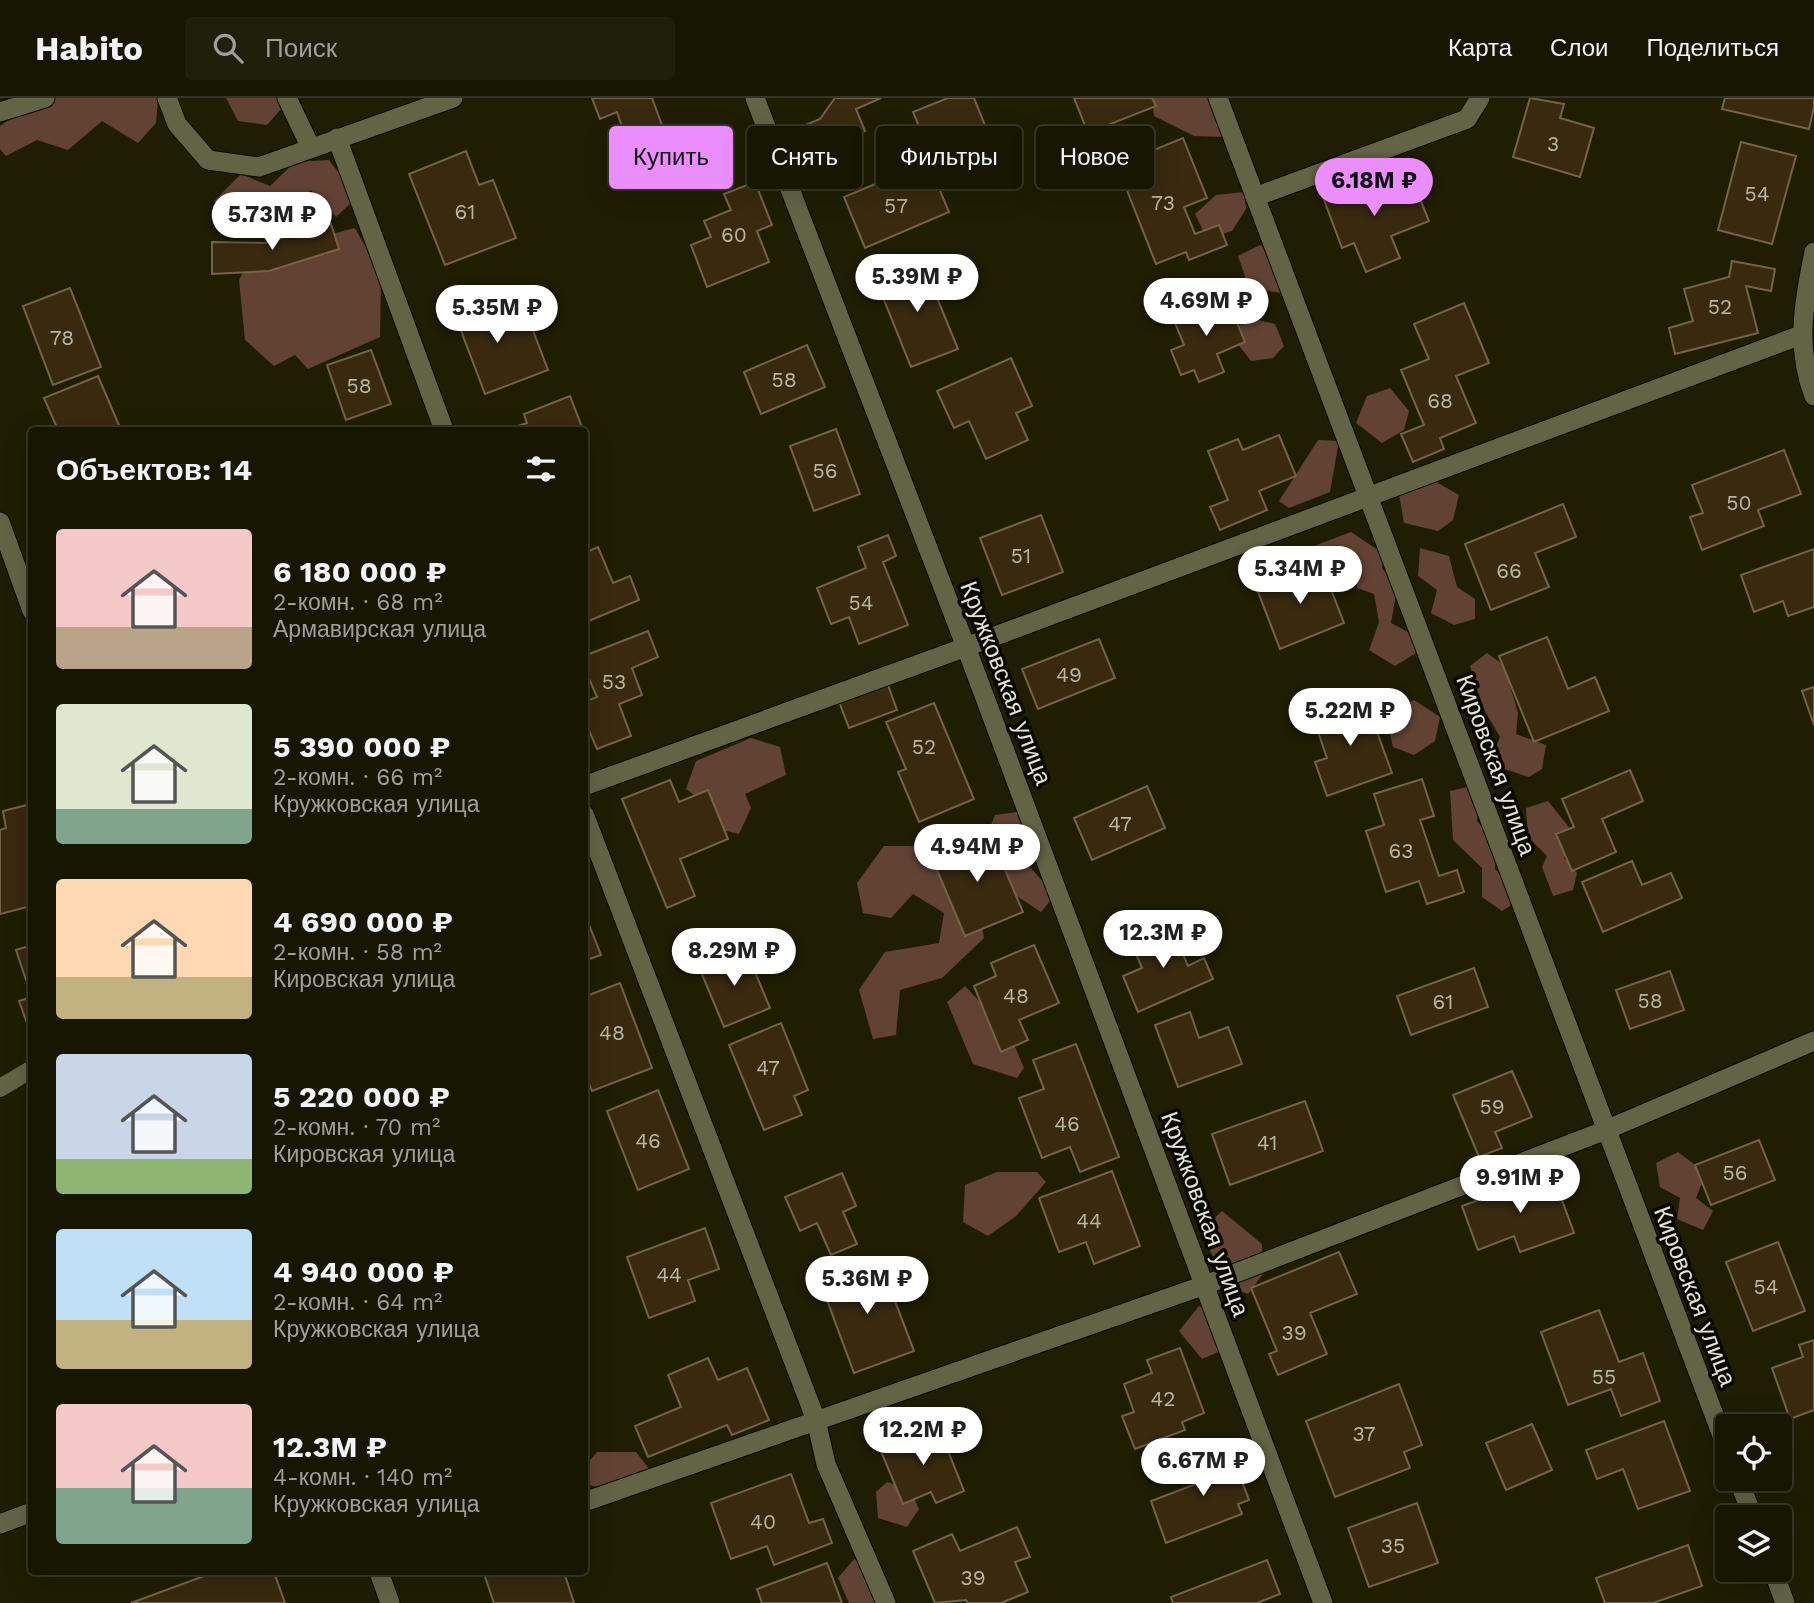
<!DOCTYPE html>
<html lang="ru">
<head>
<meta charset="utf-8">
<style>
  :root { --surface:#171602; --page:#201f0c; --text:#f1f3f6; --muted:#9e9f99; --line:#363524; --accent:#ea8dfd }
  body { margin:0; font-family:"Work Sans",sans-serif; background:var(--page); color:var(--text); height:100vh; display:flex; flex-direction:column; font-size:26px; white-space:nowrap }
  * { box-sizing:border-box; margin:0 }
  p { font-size:23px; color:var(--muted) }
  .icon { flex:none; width:38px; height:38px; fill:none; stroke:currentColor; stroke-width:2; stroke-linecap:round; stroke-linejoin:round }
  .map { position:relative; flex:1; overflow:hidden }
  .panel { position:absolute; left:28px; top:329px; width:560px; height:1148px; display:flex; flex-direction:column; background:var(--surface); border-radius:7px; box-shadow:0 7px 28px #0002,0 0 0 2px var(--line) }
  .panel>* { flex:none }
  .banner { position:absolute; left:609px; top:28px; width:665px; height:63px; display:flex; gap:14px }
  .buttons { position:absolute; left:1715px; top:1316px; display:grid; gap:14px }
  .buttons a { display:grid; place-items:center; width:77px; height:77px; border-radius:7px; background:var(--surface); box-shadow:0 7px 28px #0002,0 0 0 2px var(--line); font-size:35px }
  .price { position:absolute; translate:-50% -60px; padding:0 16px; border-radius:24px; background:#fff; color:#222; font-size:23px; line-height:46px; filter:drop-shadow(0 2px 4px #0008) }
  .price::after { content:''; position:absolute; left:50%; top:42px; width:21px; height:16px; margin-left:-10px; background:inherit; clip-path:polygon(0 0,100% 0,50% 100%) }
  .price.selected { background:var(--accent); color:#111 }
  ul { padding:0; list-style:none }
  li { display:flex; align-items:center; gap:21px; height:175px; padding:0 28px }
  li span { display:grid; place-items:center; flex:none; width:196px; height:140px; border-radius:7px; color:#555 }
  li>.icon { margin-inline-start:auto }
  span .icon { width:84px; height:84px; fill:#fffc; stroke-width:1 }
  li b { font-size:30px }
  h2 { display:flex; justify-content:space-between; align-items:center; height:84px; padding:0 28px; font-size:30px }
  .tag { padding:0 24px; border-radius:7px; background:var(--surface); box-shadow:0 7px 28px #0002,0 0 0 2px var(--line); font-size:24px; line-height:63px }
  .tag.selected { background:var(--accent); color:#111 }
  header { display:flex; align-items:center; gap:42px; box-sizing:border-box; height:98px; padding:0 35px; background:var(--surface); border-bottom:2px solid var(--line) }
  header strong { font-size:33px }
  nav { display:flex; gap:38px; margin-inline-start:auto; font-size:24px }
  .search { width:490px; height:63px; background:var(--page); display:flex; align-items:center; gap:18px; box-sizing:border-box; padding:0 24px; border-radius:7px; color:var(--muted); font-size:26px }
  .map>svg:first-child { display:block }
  .forest { fill:#624333 }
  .building { fill:#38290f; stroke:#746348; stroke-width:2 }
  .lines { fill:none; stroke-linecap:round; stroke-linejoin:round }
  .service-casing { stroke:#090800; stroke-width:19 }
  .minor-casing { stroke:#090800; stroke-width:21 }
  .tertiary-casing { stroke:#090800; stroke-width:21 }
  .service { stroke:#636346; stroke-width:18 }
  .minor { stroke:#636346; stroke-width:19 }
  .tertiary { stroke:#636346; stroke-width:19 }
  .labels { text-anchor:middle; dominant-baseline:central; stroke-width:7; stroke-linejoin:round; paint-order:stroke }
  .number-label { font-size:21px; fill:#b8b5a2 }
  .street-label { font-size:24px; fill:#e3e4d3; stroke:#080801 }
</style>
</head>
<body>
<header>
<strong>Habito</strong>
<div class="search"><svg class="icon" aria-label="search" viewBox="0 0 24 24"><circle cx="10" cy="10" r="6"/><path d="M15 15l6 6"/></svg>Поиск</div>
<nav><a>Карта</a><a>Слои</a><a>Поделиться</a></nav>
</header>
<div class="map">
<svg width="1814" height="1505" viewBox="0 0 1814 1505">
  <rect width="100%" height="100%" fill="#1f1e03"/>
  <!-- forest -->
  <path class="forest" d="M41 0H158L156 25 138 45 102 23 68 52 37 42 6 58 0 51V28Z
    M226 0H277L281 11 267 27 238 23Z
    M1152 0H1210L1225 39 1194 38 1154 18Z
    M329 62 357 99 336 119 311 92 292 108 271 96 230 120 214 103 241 76 270 88 295 64Z
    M1244 94 1246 111 1232 133 1207 141 1195 116 1216 97Z
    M355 130 381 177 380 239 308 271 295 257 274 268 245 242 239 182 250 160 305 148 326 157 328 137Z
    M1260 147 1287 167 1281 195 1249 190 1238 158Z
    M1246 219 1275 226 1284 248 1273 260 1251 263 1231 237Z
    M1390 290 1409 313 1404 332 1382 345 1356 325 1367 298Z
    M1318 342 1339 343 1330 394 1289 410 1279 403Z
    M1421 375 1459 397 1453 422 1438 433 1404 425 1398 391Z
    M1351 434 1384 456 1382 470 1397 491 1391 525 1410 535 1416 555 1395 568 1369 552 1379 524 1374 496 1357 490 1356 472H1331L1314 448Z
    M1420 450 1449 458 1457 489 1475 501V521L1454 527 1431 515 1437 492 1418 478Z
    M1487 555 1504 567 1518 615 1516 636 1546 647 1542 671 1529 679 1504 671 1493 656 1500 639 1481 606 1470 568Z
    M1414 602 1440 619 1435 643 1414 657 1393 649 1386 619Z
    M751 640 780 649 786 677 745 696 751 710 739 736 714 730 708 707 686 691 696 663Z
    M1468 689 1479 707 1477 723 1496 747 1495 771 1512 789 1510 808 1502 813 1482 799V770L1453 742 1450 693Z
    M1548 703 1576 738 1564 760 1577 775 1573 792 1553 798 1542 769 1547 758 1528 739 1526 710Z
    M1018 714 1026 738 1017 760 1029 768 1055 797 1041 814 1000 787 1009 764 986 739 995 717Z
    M884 748H922L924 765C966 790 976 789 984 840L942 880 900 892 896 937 873 941 859 892 885 854 939 845 944 815 913 796 891 820 863 815 857 785Z
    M965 888 1009 935 1024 970 1017 980 973 966 947 904Z
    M1678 1054 1706 1075 1696 1100 1713 1113 1703 1132 1677 1121 1680 1100 1660 1089 1656 1065Z
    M997 1074H1037L1046 1084 1016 1118 988 1138 963 1124 965 1087Z
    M1222 1113 1262 1146 1263 1176 1248 1196 1227 1189 1201 1133Z
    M1199 1208 1228 1223 1232 1248 1202 1261 1179 1233Z
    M597 1354H636L650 1372 618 1394 585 1386V1368Z
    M887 1384 910 1391 919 1411 907 1429 878 1420 876 1394Z
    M854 1461 882 1470 891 1494 883 1505H849L838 1480Z"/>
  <!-- building -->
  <path class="building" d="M592 0H652L663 30 627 44 617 14 600 21Z
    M835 0H881L856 11 865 33 811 55 801 29 820 21Z
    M948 0H974L1002 70 974 81 961 48 932 60 913 14Z
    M1074 0H1152L1156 8 1088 35Z
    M1530 0 1564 6 1560 20 1594 30 1580 79 1513 59Z
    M1725 0H1814V9L1809 31 1722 11Z
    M1183 40 1207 100 1184 109 1195 136 1219 127 1227 147 1189 162 1186 154 1156 166 1117 67Z
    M1741 44 1796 58 1772 146 1718 132Z
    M466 53 479 87 493 82 516 140 445 167 409 76Z
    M928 64 949 114 865 150 844 99Z
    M1352 79 1360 99 1411 79 1429 123 1391 138 1400 160 1366 174 1354 145 1342 150 1320 91Z
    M755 84 772 127 757 133 769 164 707 189 691 147 711 139 704 123 731 112 724 96Z
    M331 126 339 151 269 173 212 176V144L264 145Z
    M922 163 958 251 911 269 876 182Z
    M1732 163 1775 171 1771 193 1746 188 1758 235 1675 256 1669 230 1693 223 1684 191 1729 179Z
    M70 190 101 269 53 287 23 208Z
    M474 192 483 217 495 212 503 233 529 222 548 272 485 296 449 201Z
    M1226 198 1245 244 1217 256 1224 274 1199 284 1194 272 1181 277 1171 252 1184 247 1173 220Z
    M1464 205 1489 265 1456 278 1476 325 1440 340 1444 351 1413 364 1401 336 1424 327 1401 272 1429 261 1414 226Z
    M807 247 825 289 761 316 744 274Z
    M371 252 391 306 346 322 327 267Z
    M1011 260 1032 308 1016 315 1028 342 986 361 969 323 954 330 937 293Z
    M98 278 121 332H58L44 300Z
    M570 298 583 332H506L527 325 524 316Z
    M836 331 860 396 814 413 790 348Z
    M1279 337 1296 378 1259 393 1267 412 1220 432 1210 409 1228 402 1208 353 1238 341 1243 352Z
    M1784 352 1801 396 1758 412 1764 428 1702 452 1690 419 1703 415 1692 387Z
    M1563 406 1576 439 1535 455 1549 489 1491 512 1465 446Z
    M1041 417 1063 474 1002 497 980 440Z
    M888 437 896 458 883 464 908 527 859 546 849 519 831 526 817 490 866 470 858 449Z
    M598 449 613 485 630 478 639 502 584 525V455Z
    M1814 451V509L1788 518 1783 503 1754 514 1741 477Z
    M1321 466 1344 525 1280 551 1257 491Z
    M648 533 658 559 632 570 642 597 619 606 631 638 597 651 584 621V604L597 599 584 569V558Z
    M1547 539 1568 591 1595 579 1609 613 1534 644 1499 558Z
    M1099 541 1115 580 1038 611 1022 571Z
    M885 579 897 612 849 630 838 601Z
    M1814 589V627L1802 593Z
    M1365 601 1392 675 1327 698 1315 664 1327 660 1313 619Z
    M934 605 974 701 919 724 898 674 906 671 886 624Z
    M1630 672 1643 703 1602 721 1616 754 1572 773 1556 736 1574 729 1562 701Z
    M1422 681 1434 718 1420 722 1439 778 1457 772 1464 794 1427 806 1419 783 1386 794 1366 733 1384 727 1374 696Z
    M670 682 679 704 708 692 728 741 680 761 695 798 667 810 622 701Z
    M1147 688 1165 730 1092 762 1074 720Z
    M27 707 32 717V792L27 794 31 808 0 816V732L6 730 3 713Z
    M989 734 1023 814 965 838 931 758Z
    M1632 763 1642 787 1671 775 1682 800 1603 834 1582 784Z
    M584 814 601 857 584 863Z
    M1170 826 1188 868 1204 860 1213 881 1138 914 1123 878 1142 870 1131 844Z
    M32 847V880L26 882 16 852Z
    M1034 847 1059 905 1019 922 1028 942 1001 954 974 888 996 878 991 865Z
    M745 850 770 910 724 929 699 869Z
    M1474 870 1488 909 1411 937 1397 898Z
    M1670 873 1684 912 1630 931 1616 892Z
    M620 885 652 970 592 993 584 974V899Z
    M32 899V936H31L19 903Z
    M1190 914 1199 940 1228 929 1242 966 1178 989 1155 927Z
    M781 925 808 992 794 998 802 1017 764 1032 729 947Z
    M1076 946 1119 1059 1080 1074 1070 1049 1042 1060 1019 1000 1044 991 1033 962Z
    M1512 973 1532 1019 1495 1034 1502 1050 1479 1059 1453 997Z
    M658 992 689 1071 638 1092 607 1013Z
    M1305 1003 1323 1053 1230 1087 1212 1036Z
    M1759 1042 1775 1082 1711 1107 1695 1067Z
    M1112 1073 1140 1148 1094 1166 1086 1144 1059 1154 1039 1100Z
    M842 1075 856 1108 843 1114 857 1146 831 1157 817 1125 800 1133 785 1099Z
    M1552 1075 1574 1135 1520 1154 1514 1138 1478 1152 1462 1108Z
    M705 1130 719 1171 688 1182 695 1203 649 1220 627 1159Z
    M1778 1144 1805 1213 1753 1233 1726 1164Z
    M1339 1154 1357 1196 1310 1215 1327 1256 1278 1277 1269 1256 1277 1253 1251 1190Z
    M879 1161 914 1253 854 1275 820 1183Z
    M1599 1212 1619 1264 1643 1255 1660 1303 1621 1318 1611 1291 1568 1307 1541 1234Z
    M1814 1242V1312L1790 1321 1772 1270 1803 1259 1799 1247Z
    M1180 1250 1204 1315 1182 1324 1185 1332 1135 1351 1122 1318 1134 1314 1124 1286 1152 1275 1147 1262Z
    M708 1260 718 1282 747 1270 769 1322 732 1337 727 1327 648 1359 635 1328 681 1309 668 1277Z
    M1399 1286 1422 1347 1404 1354 1410 1370 1335 1399 1306 1323Z
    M1664 1323 1690 1393 1638 1411 1623 1371 1597 1381 1586 1352Z
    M1532 1326 1552 1372 1506 1392 1486 1345Z
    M938 1328 964 1393 936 1405 931 1394 903 1406 880 1351Z
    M1228 1347 1249 1402 1238 1406 1242 1416 1166 1445 1151 1403 1204 1383 1195 1359Z
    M791 1376 809 1425 823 1421 832 1445 774 1467 767 1448 731 1461 711 1405Z
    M1417 1405 1438 1465 1369 1489 1348 1430Z
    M1017 1429 1030 1459 1015 1464 1028 1494 1001 1505H968L966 1502 935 1505 913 1453 952 1436 960 1453Z
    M1688 1447 1702 1488 1653 1505H1605L1596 1480Z
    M1267 1462 1280 1496 1257 1505H1173L1171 1499Z
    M827 1465 842 1505H762L757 1491Z
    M215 1474H276H274L285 1505H131Z
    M491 1474H564L574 1505H494L484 1476Z"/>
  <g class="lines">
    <defs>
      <path id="service" d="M0 990 32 971"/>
      <path id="minor" d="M167 0 177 26 208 62 259 69 453 0
        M287 0 311 50
        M755 0 966 549 1323 1505
        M0 14 45 0
        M337 40 444 332
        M1255 99 1467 21 1480 0
        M1814 154C1804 202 1795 250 1814 298
        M584 688 966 549 1801 237
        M584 716 816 1322 826 1366 886 1505
        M584 1404 1205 1187 1606 1032 1814 943
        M0 1426 32 1414"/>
      <path id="tertiary" d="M1218 0 1727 1351
        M0 424 32 513
        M1738 1381 1753 1419
        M1773 1472 1785 1505
        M379 1474 390 1505"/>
    </defs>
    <!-- service casing -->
    <use href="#service" class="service-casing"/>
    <!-- minor casing -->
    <use href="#minor" class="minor-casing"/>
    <!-- tertiary casing -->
    <use href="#tertiary" class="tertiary-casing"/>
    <!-- service -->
    <use href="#service" class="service"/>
    <!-- minor -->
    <use href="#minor" class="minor"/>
    <!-- tertiary -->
    <use href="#tertiary" class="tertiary"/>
  </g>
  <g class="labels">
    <!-- number labels -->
    <g class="number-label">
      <text x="1553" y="45">3</text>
      <text x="1757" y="95">54</text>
      <text x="1163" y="104">73</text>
      <text x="896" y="107">57</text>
      <text x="465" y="113">61</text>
      <text x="734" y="136">60</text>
      <text x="1720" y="208">52</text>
      <text x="62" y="239">78</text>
      <text x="784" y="281">58</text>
      <text x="359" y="287">58</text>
      <text x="1440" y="302">68</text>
      <text x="825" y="372">56</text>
      <text x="1739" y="404">50</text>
      <text x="1021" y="457">51</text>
      <text x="1509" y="472">66</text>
      <text x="861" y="504">54</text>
      <text x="1069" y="576">49</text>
      <text x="614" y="583">53</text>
      <text x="924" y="648">52</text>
      <text x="1120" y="725">47</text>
      <text x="1401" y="752">63</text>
      <text x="1016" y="897">48</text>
      <text x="1650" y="902">58</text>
      <text x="1443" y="903">61</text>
      <text x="612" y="934">48</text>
      <text x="768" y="969">47</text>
      <text x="1492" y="1008">59</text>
      <text x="1067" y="1025">46</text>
      <text x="648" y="1042">46</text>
      <text x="1267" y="1044">41</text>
      <text x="1735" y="1074">56</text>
      <text x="1089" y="1122">44</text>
      <text x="669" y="1176">44</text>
      <text x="1766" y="1188">54</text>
      <text x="1294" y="1234">39</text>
      <text x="1604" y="1278">55</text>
      <text x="1163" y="1300">42</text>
      <text x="1364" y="1335">37</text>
      <text x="763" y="1423">40</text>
      <text x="1393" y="1447">35</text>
      <text x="973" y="1479">39</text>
    </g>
    <!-- street labels -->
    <g class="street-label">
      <text transform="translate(1006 585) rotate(69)">Кружковская улица</text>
      <text transform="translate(1496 667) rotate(70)">Кировская улица</text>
      <text transform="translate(1205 1116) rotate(70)">Кружковская улица</text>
      <text transform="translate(1695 1198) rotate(69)">Кировская улица</text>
    </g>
  </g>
</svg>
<div class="buttons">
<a><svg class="icon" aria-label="locate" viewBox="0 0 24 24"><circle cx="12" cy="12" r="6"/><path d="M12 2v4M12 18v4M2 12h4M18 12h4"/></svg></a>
<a><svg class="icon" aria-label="layers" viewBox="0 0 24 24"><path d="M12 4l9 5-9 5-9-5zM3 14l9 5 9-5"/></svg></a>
</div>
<b class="price selected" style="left:1374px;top:120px">6.18M ₽</b>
<b class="price" style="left:272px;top:154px">5.73M ₽</b>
<b class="price" style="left:917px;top:216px">5.39M ₽</b>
<b class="price" style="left:1206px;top:240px">4.69M ₽</b>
<b class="price" style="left:497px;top:247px">5.35M ₽</b>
<b class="price" style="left:1300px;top:508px">5.34M ₽</b>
<b class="price" style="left:1350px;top:650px">5.22M ₽</b>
<b class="price" style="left:977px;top:786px">4.94M ₽</b>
<b class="price" style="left:1163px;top:872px">12.3M ₽</b>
<b class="price" style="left:734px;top:890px">8.29M ₽</b>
<b class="price" style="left:1520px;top:1117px">9.91M ₽</b>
<b class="price" style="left:867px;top:1218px">5.36M ₽</b>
<b class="price" style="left:923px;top:1369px">12.2M ₽</b>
<b class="price" style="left:1203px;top:1400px">6.67M ₽</b>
<div class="banner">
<a class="tag selected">Купить</a>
<a class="tag">Снять</a>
<a class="tag">Фильтры</a>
<a class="tag">Новое</a>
</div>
<section class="panel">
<h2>Объектов: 14<svg class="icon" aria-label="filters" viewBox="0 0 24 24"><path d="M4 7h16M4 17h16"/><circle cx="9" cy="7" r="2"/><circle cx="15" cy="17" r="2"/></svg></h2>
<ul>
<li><span style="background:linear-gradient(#f6c9c9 70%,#b9a48a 0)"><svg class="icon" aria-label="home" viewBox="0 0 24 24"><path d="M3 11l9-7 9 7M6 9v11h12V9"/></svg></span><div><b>6 180 000 ₽</b><p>2-комн. · 68 m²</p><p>Армавирская улица</p></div></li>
<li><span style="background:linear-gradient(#dfe7d0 75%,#7fa58c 0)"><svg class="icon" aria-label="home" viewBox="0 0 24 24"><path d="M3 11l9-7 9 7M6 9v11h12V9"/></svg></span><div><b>5 390 000 ₽</b><p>2-комн. · 66 m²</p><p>Кружковская улица</p></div></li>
<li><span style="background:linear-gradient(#ffd9b3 70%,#c2b280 0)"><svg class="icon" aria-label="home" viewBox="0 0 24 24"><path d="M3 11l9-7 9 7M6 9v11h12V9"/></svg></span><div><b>4 690 000 ₽</b><p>2-комн. · 58 m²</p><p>Кировская улица</p></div></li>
<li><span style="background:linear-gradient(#c9d6e8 75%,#8fb573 0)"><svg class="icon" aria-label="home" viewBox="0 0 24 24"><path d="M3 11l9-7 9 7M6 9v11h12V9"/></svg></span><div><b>5 220 000 ₽</b><p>2-комн. · 70 m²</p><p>Кировская улица</p></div></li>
<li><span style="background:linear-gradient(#bfe0f5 65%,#c2b280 0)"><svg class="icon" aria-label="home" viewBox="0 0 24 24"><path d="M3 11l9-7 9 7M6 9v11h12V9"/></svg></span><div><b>4 940 000 ₽</b><p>2-комн. · 64 m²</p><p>Кружковская улица</p></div></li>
<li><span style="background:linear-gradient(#f6c9c9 60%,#7fa58c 0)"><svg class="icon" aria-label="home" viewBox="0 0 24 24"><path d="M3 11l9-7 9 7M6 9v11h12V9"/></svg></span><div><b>12.3M ₽</b><p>4-комн. · 140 m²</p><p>Кружковская улица</p></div></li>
</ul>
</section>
</div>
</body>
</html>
